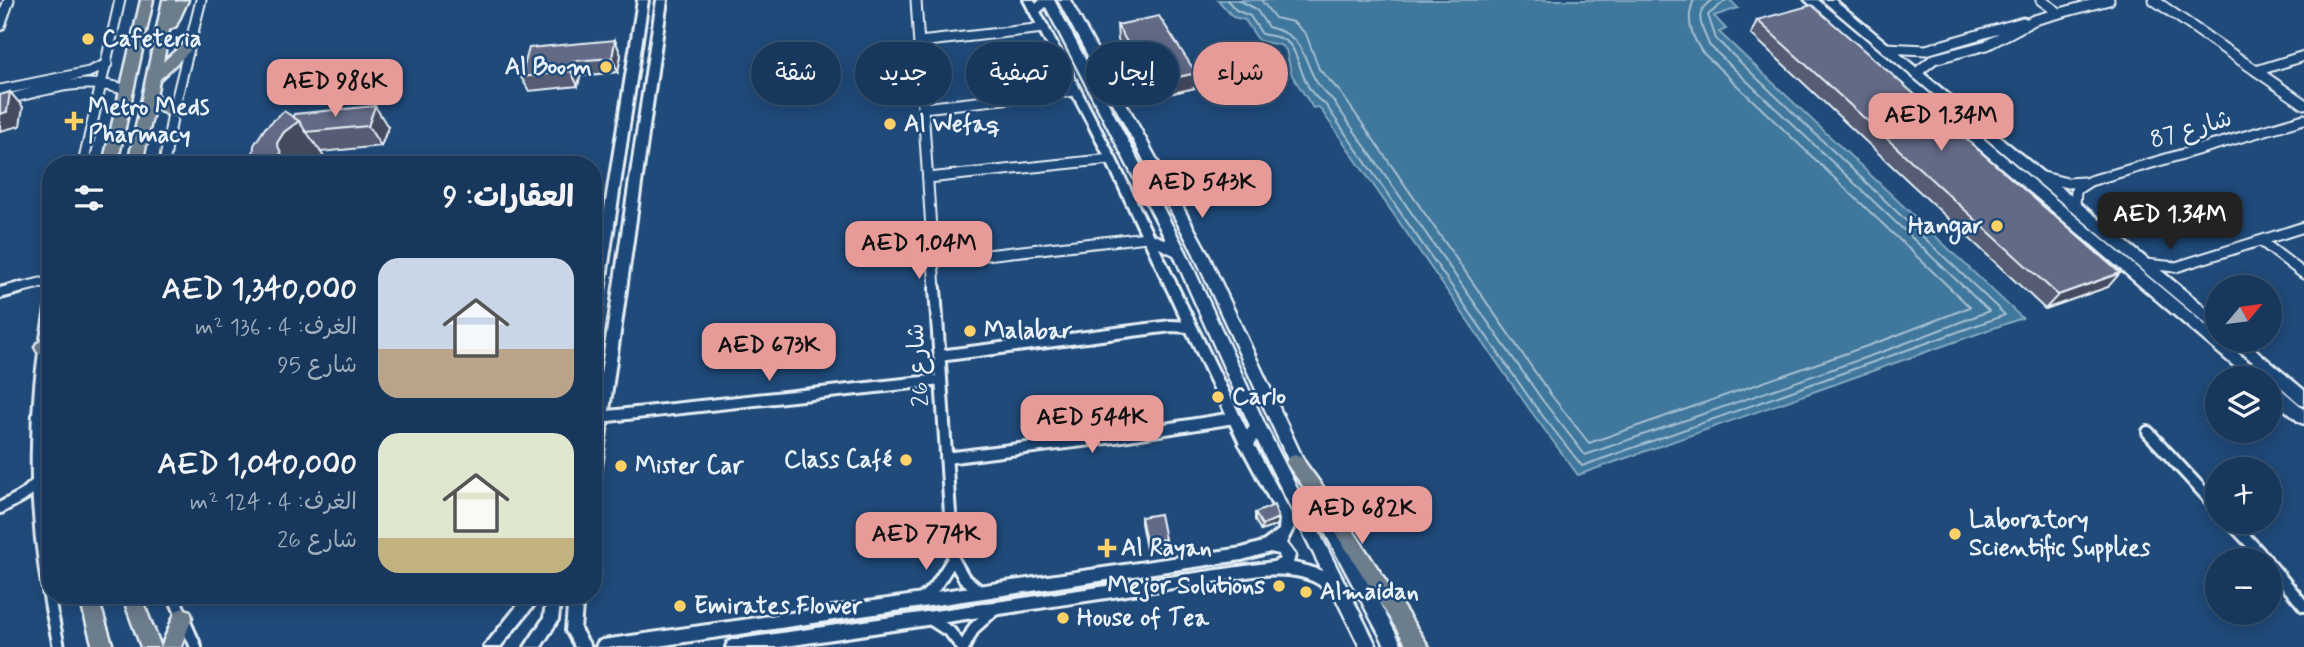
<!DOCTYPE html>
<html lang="ar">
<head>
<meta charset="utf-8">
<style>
  :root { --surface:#17385c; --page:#244365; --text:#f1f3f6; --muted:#9eacbb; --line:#365272; --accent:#e69b98 }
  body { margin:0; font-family:Mynerve,"Playpen Sans Arabic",sans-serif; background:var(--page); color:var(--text); direction:rtl; height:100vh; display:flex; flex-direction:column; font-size:26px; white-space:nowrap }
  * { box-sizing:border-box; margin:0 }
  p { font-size:23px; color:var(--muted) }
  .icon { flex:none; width:38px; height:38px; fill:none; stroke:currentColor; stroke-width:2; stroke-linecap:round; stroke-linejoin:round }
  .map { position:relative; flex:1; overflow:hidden; direction:ltr }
  .drawer { position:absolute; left:42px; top:156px; width:560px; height:448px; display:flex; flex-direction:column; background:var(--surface); border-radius:28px; box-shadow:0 4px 18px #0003,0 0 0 2px var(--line); direction:rtl }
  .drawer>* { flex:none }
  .guide { position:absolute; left:623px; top:42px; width:665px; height:63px; direction:rtl; display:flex; gap:14px }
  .needle { width:46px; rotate:61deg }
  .fabs { position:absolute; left:2205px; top:275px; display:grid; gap:14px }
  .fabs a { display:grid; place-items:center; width:77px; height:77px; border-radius:50%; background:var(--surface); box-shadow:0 4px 18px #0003,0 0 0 2px var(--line); font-size:35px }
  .price { position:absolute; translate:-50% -60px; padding:0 16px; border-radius:14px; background:var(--accent); color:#111; font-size:23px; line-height:46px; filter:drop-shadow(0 2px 4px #0008) }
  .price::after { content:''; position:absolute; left:50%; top:42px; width:21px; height:16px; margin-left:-10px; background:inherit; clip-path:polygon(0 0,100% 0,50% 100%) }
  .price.selected { background:#222; color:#fff }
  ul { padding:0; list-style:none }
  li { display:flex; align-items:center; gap:21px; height:175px; padding:0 28px }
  li span { display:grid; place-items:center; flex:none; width:196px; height:140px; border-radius:21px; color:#555 }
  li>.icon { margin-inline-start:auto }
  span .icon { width:84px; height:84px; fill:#fffc; stroke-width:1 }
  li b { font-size:30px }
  h2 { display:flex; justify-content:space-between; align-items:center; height:84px; padding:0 28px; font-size:30px }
  .tag { padding:0 24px; border-radius:32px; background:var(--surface); box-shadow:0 4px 18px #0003,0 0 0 2px var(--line); font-size:24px; line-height:63px }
  .tag.selected { background:var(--accent); color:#111 }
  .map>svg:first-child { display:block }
  .water { fill:#40779c; stroke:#83a8c1; stroke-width:2 }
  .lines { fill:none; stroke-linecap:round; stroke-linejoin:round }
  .shore { stroke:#a5c0d3; stroke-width:2 }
  .minor-far1-casing { stroke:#e8f1f8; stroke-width:13 }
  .minor-casing { stroke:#e8f1f8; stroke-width:16 }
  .tertiary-casing { stroke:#e8f1f8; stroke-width:6 }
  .secondary-casing { stroke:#e8f1f8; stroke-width:5 }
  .primary-casing { stroke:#e8f1f8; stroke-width:5 }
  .trunk-casing { stroke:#e8f1f8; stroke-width:5 }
  .minor-far1 { stroke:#1f4a7a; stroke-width:9 }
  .minor { stroke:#1f4a7a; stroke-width:10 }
  .tertiary { fill:#1f4a7a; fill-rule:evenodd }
  .secondary { fill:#1f4a7a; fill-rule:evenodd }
  .primary { fill:#6c7d8c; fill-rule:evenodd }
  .trunk { fill:#6c7d8c; fill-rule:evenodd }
  .wall { fill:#555c73; stroke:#e8f1f8; stroke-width:2 }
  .shaded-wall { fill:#454b5e; stroke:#e8f1f8; stroke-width:2 }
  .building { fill:#636b86; stroke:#e8f1f8; stroke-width:2 }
  .poi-dot { fill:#ffd166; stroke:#1f4a7a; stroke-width:2.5 }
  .labels { text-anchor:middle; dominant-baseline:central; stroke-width:5; stroke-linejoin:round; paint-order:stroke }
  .poi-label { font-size:24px; font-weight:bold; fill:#e8f1f8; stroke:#1f4a7a; text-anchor:start }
  .street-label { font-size:24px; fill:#e8f1f8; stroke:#1f4a7a }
</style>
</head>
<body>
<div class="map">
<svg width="2304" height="647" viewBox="0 0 2304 647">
  <rect width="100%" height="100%" fill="#1f4a7a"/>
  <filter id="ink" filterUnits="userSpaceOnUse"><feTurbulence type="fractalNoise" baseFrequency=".0143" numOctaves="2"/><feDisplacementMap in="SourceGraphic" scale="14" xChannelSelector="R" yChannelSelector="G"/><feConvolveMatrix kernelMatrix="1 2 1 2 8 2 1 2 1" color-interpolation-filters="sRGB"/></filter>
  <g filter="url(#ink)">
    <!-- water -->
    <path class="water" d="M1218 0H1730L1738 8 1714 16 1726 29 1719 32 2022 318 1578 475 1530 410 1319 107 1313 108 1292 75 1286 50 1280 45 1259 41 1245 20 1233 17Z"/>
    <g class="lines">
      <!-- shore -->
      <path class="shore" d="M1227 0 1236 10 1250 16 1262 34C1269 36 1278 36 1284 40 1302 49 1298 89 1325 104L1535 406 1582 466 2005 315 1716 39 1708 15 1726 0
        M1239 0 1256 9 1268 27C1316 38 1297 71 1332 99L1543 401 1585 455 1890 349 1989 311 1709 45C1702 25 1692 14 1712 0
        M1261 0 1275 18 1293 22 1306 34 1319 69 1341 93 1551 395 1589 443 1887 339 1970 307 1702 52C1691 36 1685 19 1694 0"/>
      <defs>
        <path id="minor-far1" d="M916 0 935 290
          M2041 0 2059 13
          M2154 0 2304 104
          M0 26 9 0
          M919 42 1044 28
          M1885 48 1926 50 2023 22
          M2256 71 2304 56
          M1918 75 1921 69 1934 59 1987 45 2034 20 2109 0
          M0 90 89 72 107 64
          M0 101C42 91 84 75 126 90
          M923 108 1075 91
          M83 164 120 0
          M164 164 173 113 201 0
          M2043 177 2067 183 2083 182
          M928 178 1111 159
          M2075 205 2076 190 2090 181 2304 119
          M2261 241 2304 274
          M933 261 1147 237
          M2145 264 2176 267 2304 227
          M12 290 40 283 51 284"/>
        <path id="minor" d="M935 288 953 559 964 578 982 593
          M0 293 19 288
          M51 309C29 424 33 533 59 647
          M939 356 1171 326 1191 327
          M599 417 941 380
          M2148 432 2217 507
          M946 458 1115 437 1234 418
          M0 508 24 495 51 470
          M2231 522 2266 560
          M2270 565 2304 606
          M173 595 196 647
          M921 600 935 587 953 559
          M927 617 950 632 962 647
          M964 647 974 628 994 610"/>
        <path id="tertiary" d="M638 0H648L599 324 593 329V284Z
          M657 0H667L600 474 598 478 593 480V427Z
          M1024 0H1034L1116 159 1252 441 1292 515 1294 527 1286 543 1295 555 1293 563C1311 566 1336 573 1345 590L1343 595 1338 597C1330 593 1325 588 1318 584 1301 574 1280 574 1260 575L780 647H726L728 642 733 640 1273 562 1280 559 1279 554 1270 552 1242 560 651 647H596L598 642 603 640 1242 548 1263 542 1279 530 1280 519 1240 444 1106 159Z
          M526 595H542L500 647H484Z
          M547 595H561L558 620 541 647H525L544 618Z
          M569 595H583L580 629 591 647H575L566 631Z"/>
        <path id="secondary" d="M1040 0H1054L1186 252 1265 425 1377 647H1360L1257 440C1253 447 1251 452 1242 448L1239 444 1250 426 1174 255 1142 240 1140 237 1147 232 1166 240 1046 7 1039 13H1031L1029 11Z
          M1058 0H1070L1207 252 1308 470 1305 475 1300 477 1295 475 1193 252Z
          M1805 0H1818L2217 335V340H2222L2263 374 2265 378H2248Z
          M1822 0H1835L2217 317V330L2212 329Z
          M2228 340H2244L2304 390V405L2299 403Z
          M2270 382 2275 384 2304 409V424L2299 422 2270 397Z
          M1314 490 1320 492 1403 647H1386L1306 497 1308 492Z"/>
        <path id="primary" d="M141 0H153L117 164H103Z
          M163 0H175V2L188 0 176 26 169 30 163 62 186 41H196L197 44 159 80 156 96 180 113 173 118 154 107 142 164H128Z
          M43 341 51 344V359L37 351 35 347 37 343Z
          M79 595H97L113 647H93Z
          M122 595H140L161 647H141Z
          M183 608 190 611 192 617 181 647H161L176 611Z"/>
        <path id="trunk" d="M1295 455 1301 457 1339 509 1429 647H1408L1327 519 1289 467 1286 462 1289 457Z"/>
      </defs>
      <!-- minor-far1 casing -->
      <use href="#minor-far1" class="minor-far1-casing"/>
      <!-- minor casing -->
      <use href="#minor" class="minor-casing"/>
      <!-- tertiary casing -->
      <use href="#tertiary" class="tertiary-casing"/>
      <!-- secondary casing -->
      <use href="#secondary" class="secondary-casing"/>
      <!-- primary casing -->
      <use href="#primary" class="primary-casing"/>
      <!-- trunk casing -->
      <use href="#trunk" class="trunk-casing"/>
      <!-- minor-far1 -->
      <use href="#minor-far1" class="minor-far1"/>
      <!-- minor -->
      <use href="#minor" class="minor"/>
      <!-- tertiary -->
      <use href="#tertiary" class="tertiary"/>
      <!-- secondary -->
      <use href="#secondary" class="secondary"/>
      <!-- primary -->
      <use href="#primary" class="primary"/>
      <!-- trunk -->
      <use href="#trunk" class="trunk"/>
    </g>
    <!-- wall -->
    <path class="wall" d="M1757 20 2108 287 2045 309 1751 34Z
      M1117 25 1196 73 1195 88 1151 98 1118 40Z
      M615 40 621 55 618 72 580 76 578 86 529 91 521 77Z
      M293 117 388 127 381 146 321 152Z
      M1255 513 1278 518 1277 525 1261 531 1255 520Z
      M1141 517 1165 539V546L1146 549 1141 523Z"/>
    <!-- shaded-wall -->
    <path class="shaded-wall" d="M615 40 621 55 618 72 612 58Z
      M573 61 580 76 578 86 571 71Z
      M1196 73 1195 88 1151 98V83Z
      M10 92 23 107 20 126 0 131V114Z
      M375 106 388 127 381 146 368 126Z
      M299 121 329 164H270L277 143 284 132Z
      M2120 273 2108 287 2045 309 2058 295Z
      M1278 518 1277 525 1261 531 1262 525Z"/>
    <!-- building -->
    <path class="building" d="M1812 5 2120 273 2058 295 1757 20Z
      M1159 16 1196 73 1151 83 1117 25Z
      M615 40 612 58 573 61 571 71 521 77 529 48Z
      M10 92 7 112 0 114V95Z
      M375 106 368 126 306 132 299 121 293 117 294 114Z
      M284 111 299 121 284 132 277 143 282 156 270 164H259L253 158 254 145 265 128Z
      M1274 505 1278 518 1262 525 1255 513Z
      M1160 514 1165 539 1146 542 1141 517Z"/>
  </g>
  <!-- markers -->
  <g class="poi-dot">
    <circle cx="88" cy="39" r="7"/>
    <circle cx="606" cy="67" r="7"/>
    <path d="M70.5 110.5h7v7h7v7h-7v7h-7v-7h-7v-7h7z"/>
    <circle cx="890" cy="124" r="7"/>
    <circle cx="1997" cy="226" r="7"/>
    <circle cx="970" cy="331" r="7"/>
    <circle cx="1218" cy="397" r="7"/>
    <circle cx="906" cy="460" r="7"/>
    <circle cx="621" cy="466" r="7"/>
    <circle cx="1955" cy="534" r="7"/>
    <path d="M1103.5 537.5h7v7h7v7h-7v7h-7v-7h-7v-7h7z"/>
    <circle cx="1279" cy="586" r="7"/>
    <circle cx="1306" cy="592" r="7"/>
    <circle cx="680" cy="606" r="7"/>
    <circle cx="1063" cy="618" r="7"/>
  </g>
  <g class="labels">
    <!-- poi labels -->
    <g class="poi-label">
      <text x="102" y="39">Cafeteria</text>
      <text x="592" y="67" text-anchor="end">Al Boom</text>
      <text x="88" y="107">Metro Meds<tspan x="88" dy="28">Pharmacy</tspan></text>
      <text x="904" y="124">Al Wefaq</text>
      <text x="1983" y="226" text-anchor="end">Hangar</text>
      <text x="984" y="331">Malabar</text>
      <text x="1232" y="397">Carlo</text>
      <text x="892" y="460" text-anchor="end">Class Café</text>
      <text x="635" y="466">Mister Car</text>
      <text x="1969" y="520">Laboratory<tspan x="1969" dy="28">Scientific Supplies</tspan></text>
      <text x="1121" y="548">Al Rayan</text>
      <text x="1265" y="586" text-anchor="end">Mejor Solutions</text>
      <text x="1320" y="592">Almaidan</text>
      <text x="694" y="606">Emirates Flower</text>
      <text x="1077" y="618">House of Tea</text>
    </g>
    <!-- street labels -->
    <g class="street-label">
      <text transform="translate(2191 130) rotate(-16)">شارع 87</text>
      <text transform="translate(919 365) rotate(-94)">شارع 26</text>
    </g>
  </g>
</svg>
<div class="fabs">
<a><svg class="needle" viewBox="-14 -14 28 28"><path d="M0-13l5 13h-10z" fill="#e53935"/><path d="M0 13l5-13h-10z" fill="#9eacbb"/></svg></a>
<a><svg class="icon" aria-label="layers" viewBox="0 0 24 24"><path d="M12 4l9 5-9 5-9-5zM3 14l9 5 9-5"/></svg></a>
<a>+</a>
<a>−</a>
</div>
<b class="price" style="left:335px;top:119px">AED 986K</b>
<b class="price" style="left:1941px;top:153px">AED 1.34M</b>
<b class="price" style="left:1202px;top:220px">AED 543K</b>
<b class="price selected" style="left:2170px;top:252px">AED 1.34M</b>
<b class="price" style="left:919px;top:281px">AED 1.04M</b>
<b class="price" style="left:769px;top:383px">AED 673K</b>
<b class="price" style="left:1092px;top:455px">AED 544K</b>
<b class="price" style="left:1362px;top:546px">AED 682K</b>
<b class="price" style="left:926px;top:572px">AED 774K</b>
<div class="guide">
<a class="tag selected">شراء</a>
<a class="tag">إيجار</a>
<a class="tag">تصفية</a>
<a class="tag">جديد</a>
<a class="tag">شقة</a>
</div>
<section class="drawer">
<h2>العقارات: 9<svg class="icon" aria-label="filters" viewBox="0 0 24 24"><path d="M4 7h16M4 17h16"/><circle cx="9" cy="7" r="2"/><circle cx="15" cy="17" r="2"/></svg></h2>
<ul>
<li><span style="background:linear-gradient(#c9d6e8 65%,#b9a48a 0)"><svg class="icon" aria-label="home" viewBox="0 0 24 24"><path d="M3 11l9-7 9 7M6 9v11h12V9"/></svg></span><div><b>AED 1,340,000</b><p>الغرف: 4 · 136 m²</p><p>شارع 95</p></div></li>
<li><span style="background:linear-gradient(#dfe7d0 75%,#c2b280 0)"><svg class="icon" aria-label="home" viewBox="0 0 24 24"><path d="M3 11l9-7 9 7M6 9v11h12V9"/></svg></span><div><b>AED 1,040,000</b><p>الغرف: 4 · 124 m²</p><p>شارع 26</p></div></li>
</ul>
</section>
</div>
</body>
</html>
